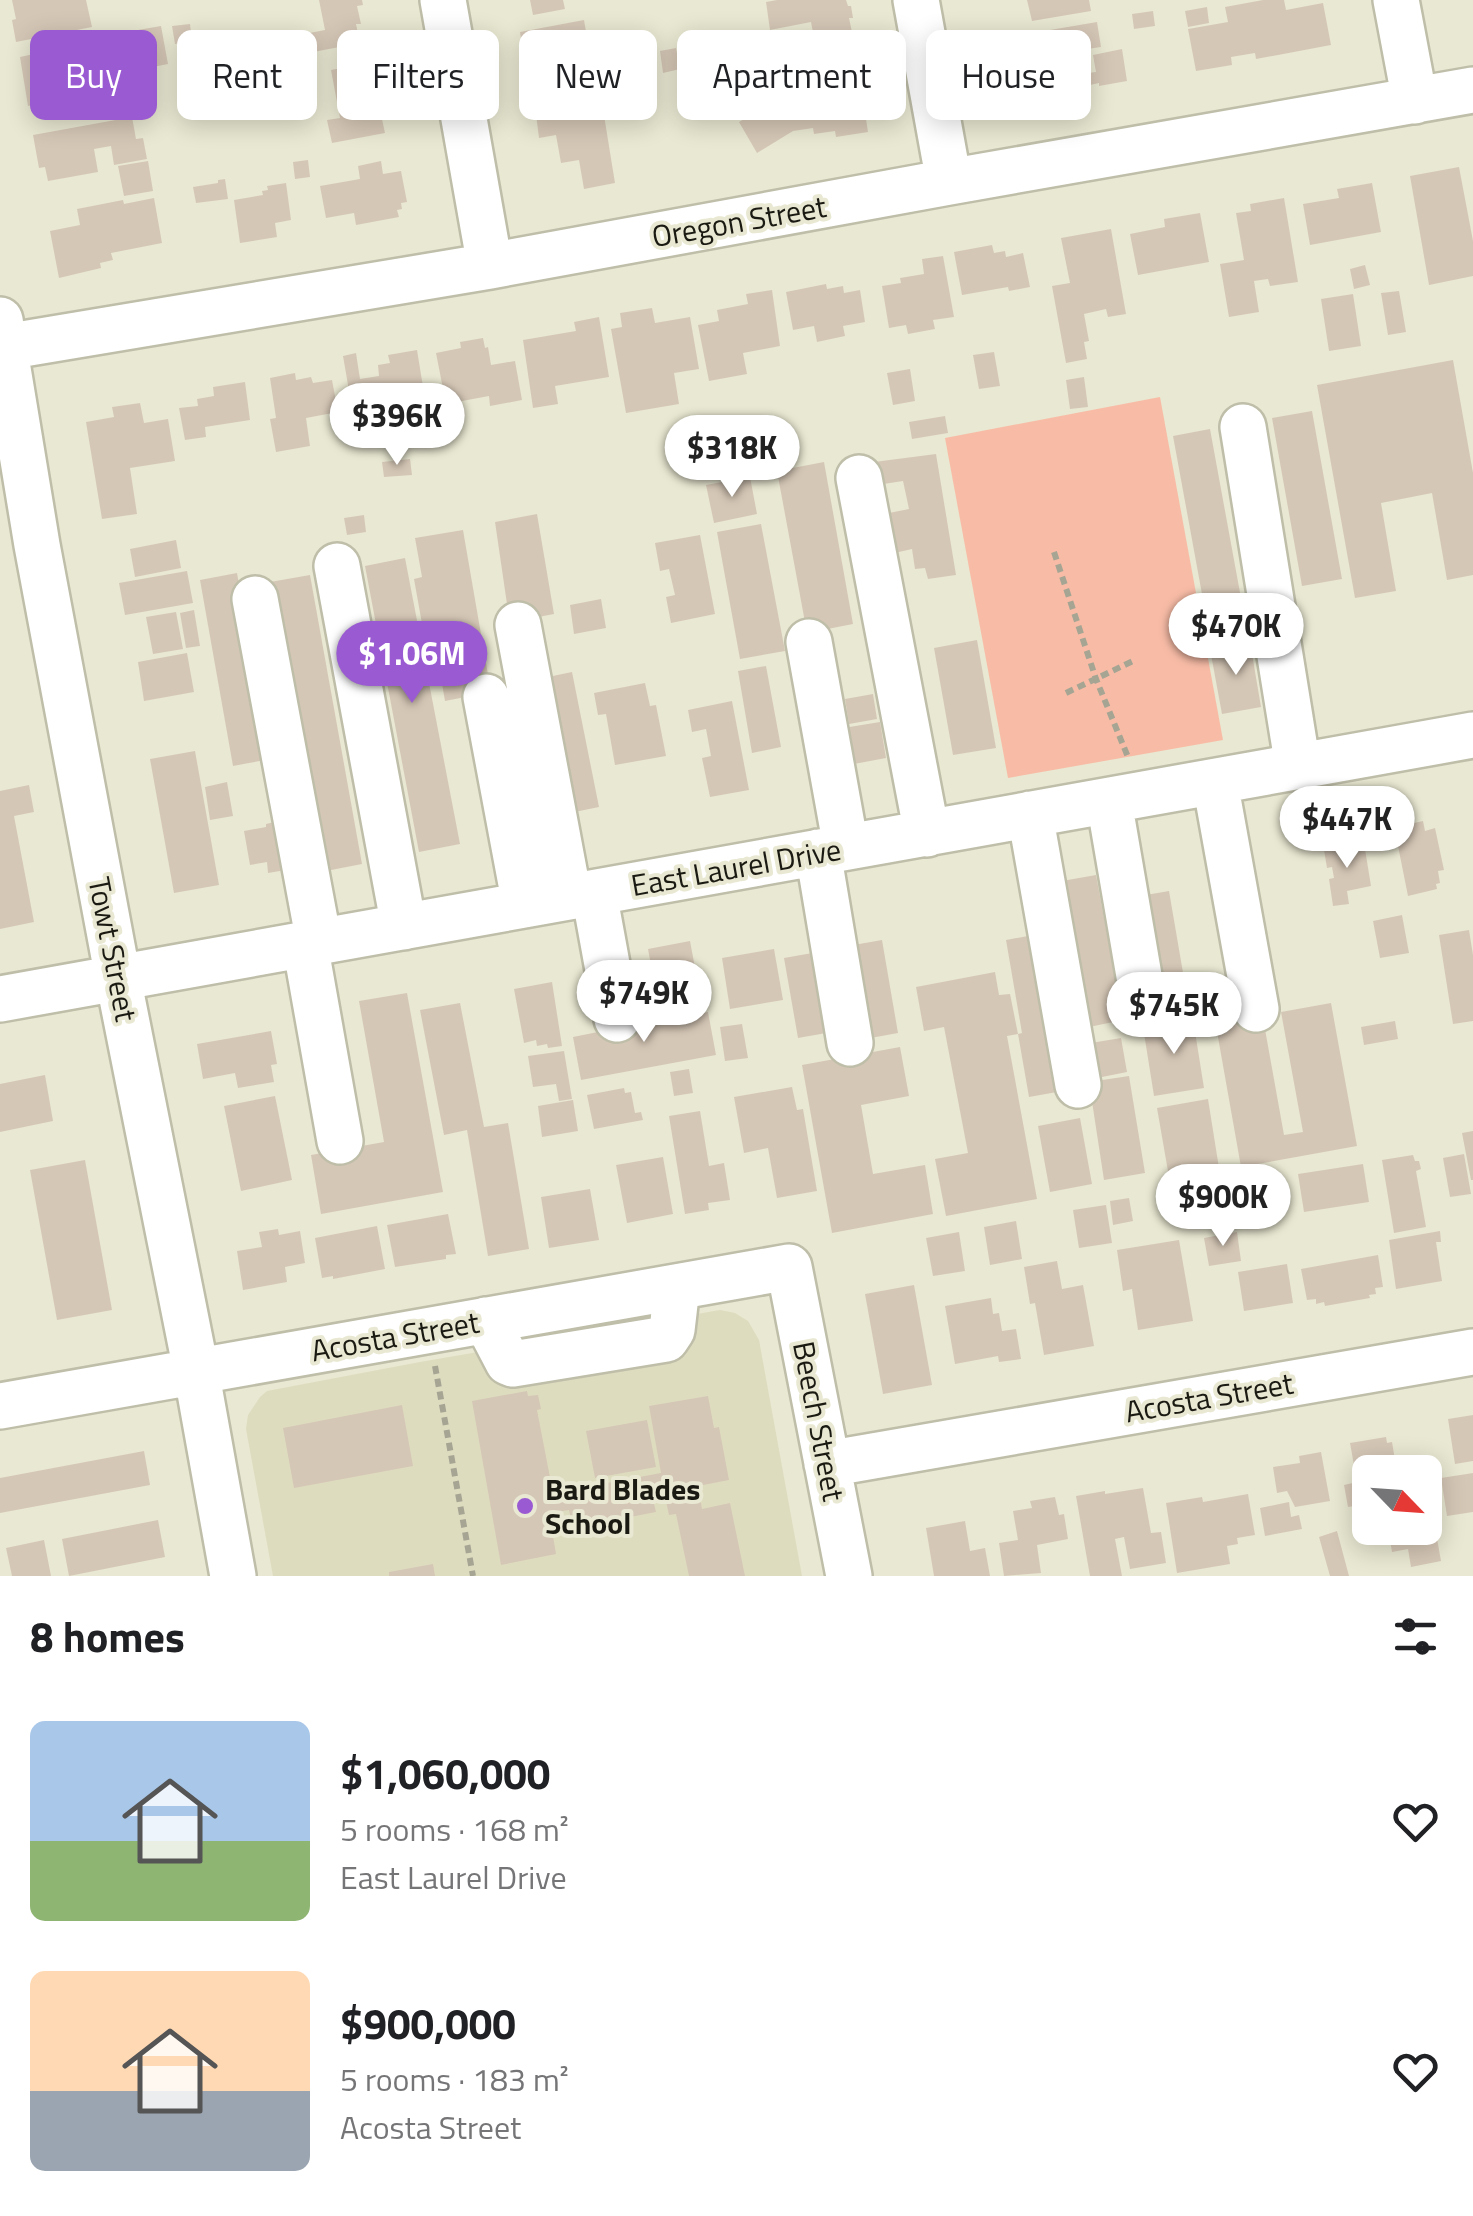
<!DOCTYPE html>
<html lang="en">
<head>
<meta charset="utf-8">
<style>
  :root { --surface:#fff; --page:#f6f6f6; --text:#202124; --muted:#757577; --accent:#9a5bd2 }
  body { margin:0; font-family:"Titillium Web",sans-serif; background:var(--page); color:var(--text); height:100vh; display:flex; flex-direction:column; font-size:38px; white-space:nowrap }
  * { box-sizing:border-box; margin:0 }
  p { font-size:32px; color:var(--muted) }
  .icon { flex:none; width:55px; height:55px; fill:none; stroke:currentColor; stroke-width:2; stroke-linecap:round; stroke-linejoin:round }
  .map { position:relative; height:1576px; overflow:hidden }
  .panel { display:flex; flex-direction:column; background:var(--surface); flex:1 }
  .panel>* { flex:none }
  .top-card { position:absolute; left:30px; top:30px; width:1415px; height:90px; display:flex; gap:20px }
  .needle { width:65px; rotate:115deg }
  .fabs { position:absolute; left:1352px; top:1455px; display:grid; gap:20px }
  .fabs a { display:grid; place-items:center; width:90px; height:90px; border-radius:15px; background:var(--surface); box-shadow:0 5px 25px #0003; font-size:50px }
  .price { position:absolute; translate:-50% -85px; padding:0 22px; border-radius:35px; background:#fff; color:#222; font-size:32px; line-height:65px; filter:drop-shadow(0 2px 5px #0008) }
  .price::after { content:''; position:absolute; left:50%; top:60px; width:30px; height:22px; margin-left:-15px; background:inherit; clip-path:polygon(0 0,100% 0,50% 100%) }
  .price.selected { background:var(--accent); color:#fff }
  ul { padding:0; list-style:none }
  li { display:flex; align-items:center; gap:30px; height:250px; padding:0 30px }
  li span { display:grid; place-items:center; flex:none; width:280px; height:200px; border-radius:15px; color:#555 }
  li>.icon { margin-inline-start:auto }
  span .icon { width:120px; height:120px; fill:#fffc; stroke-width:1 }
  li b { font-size:42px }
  h2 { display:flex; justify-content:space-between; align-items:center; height:120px; padding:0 30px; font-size:42px }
  .tag { padding:0 35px; border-radius:15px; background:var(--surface); box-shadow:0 5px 25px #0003; font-size:35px; line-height:90px }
  .tag.selected { background:var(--accent); color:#fff }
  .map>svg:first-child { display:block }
  .built { fill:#dedcbf }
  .green { fill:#f8bca6 }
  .building { fill:#d5c7b6 }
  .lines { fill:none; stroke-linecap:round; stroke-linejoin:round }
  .minor-casing { stroke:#bfbea9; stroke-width:50 }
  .path { stroke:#a6a594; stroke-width:6; stroke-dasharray:8 5; stroke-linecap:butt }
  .minor { stroke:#fff; stroke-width:45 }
  .poi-dot { fill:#9a5bd2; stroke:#e9e8d2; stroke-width:4 }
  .labels { text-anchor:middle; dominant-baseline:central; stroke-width:8; stroke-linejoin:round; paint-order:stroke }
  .street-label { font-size:30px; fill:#1a1912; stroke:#e9e8d2 }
  .poi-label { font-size:30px; font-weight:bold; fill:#1a1912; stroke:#e9e8d2; text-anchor:start }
</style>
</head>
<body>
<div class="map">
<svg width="1473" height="1576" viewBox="0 0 1473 1576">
  <rect width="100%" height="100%" fill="#e9e8d2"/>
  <!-- built -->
  <path class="built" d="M720 1310 735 1313 748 1321 759 1340 802 1576H273L246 1429 248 1415 260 1397 267 1391 420 1362Z"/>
  <!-- green -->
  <path class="green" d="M1160 397 1223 740 1008 778 945 438Z"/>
  <!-- building -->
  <path class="building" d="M12 0H86L92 27 16 42 12 20 16 19Z
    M319 0H362L363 5 357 6 361 24H356L360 43 298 55 294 36 325 30Z
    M530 0H563L565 9 533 15Z
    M777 0H846L848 6H851L853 18H849L853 37 845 39 849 59 819 64 811 22 770 30 766 2Z
    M1027 0H1089L1091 11 1032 21Z
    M1263 0H1284L1286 10 1323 3 1331 45 1256 59 1255 53 1231 57 1232 65 1196 71 1188 29 1228 22 1225 7Z
    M1207 7 1209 23 1188 27 1185 11Z
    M1153 11 1155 26 1134 29 1132 14Z
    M584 20 591 60 597 59 603 93 565 100 560 68 537 72 534 56 524 58 520 32Z
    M1097 22 1101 47 1087 49 1091 68 1087 69 1088 73 1096 72 1093 55 1122 49 1127 81 1099 86V83L1090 85V88L1022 101 1016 68 1005 70 1000 47 1052 37 1050 30Z
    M190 24 192 41 175 44 172 26Z
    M161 26 168 64 116 74 109 35Z
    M90 42 100 103 53 111 52 102 28 106 20 57Z
    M676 48 680 69 663 73 660 51Z
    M380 61 386 99 378 101 385 133 332 143 327 120 340 118 331 70Z
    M293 71 297 96 258 103 256 89 262 88 260 77Z
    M861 87 868 132 836 137 835 131 814 134 813 128 793 131 757 153 739 122 776 101Z
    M602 103 615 183 584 189 579 160 561 163 556 135 539 138 536 114Z
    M132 117 136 139 143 138 147 159 114 165 111 146 94 149 98 172 48 181 45 167 39 168 33 135Z
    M308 160 310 177 295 179 293 162Z
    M148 161 153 191 124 196 118 166Z
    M381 161 383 174 401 171 407 202 401 203 402 209 397 210 399 217 356 225 354 213 326 218 320 186 360 179 358 166Z
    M1459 167 1473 241V276L1429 285 1410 176Z
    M225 179 228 199 196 203 193 187 218 183V180Z
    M286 183 291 220 275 223 277 237 240 243 234 200 263 195 262 191 268 190 267 186Z
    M1372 183 1381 232 1310 245 1303 204 1339 198 1337 189Z
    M154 198 162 243 111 253 113 260 100 263 101 268 59 278 50 231 80 225 77 209 123 200 124 204Z
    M1284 198 1298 282 1270 286 1268 279 1254 281 1259 312 1229 317 1220 264 1244 260 1236 213 1251 211 1250 204Z
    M1200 213 1209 262 1138 275 1130 234 1165 227 1164 219Z
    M1111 229 1126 314 1108 317 1106 309 1084 314 1089 341 1084 342 1087 359 1066 363 1052 286 1070 283 1061 238Z
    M992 245 994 253 1005 251 1006 257 1023 253 1030 287 1009 291 1008 287 962 295 954 252Z
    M943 256 954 317 933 320 935 329 908 334 906 325 889 328 882 286 901 283 900 278 924 274 922 259Z
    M1365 265 1370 285 1354 289 1350 269Z
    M826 284 827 289 843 286 844 293 860 290 865 322 843 326 845 336 817 342 814 326 793 330 786 292Z
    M772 290 780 346 743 353 747 374 709 381 698 325 719 321 717 310 748 304 746 294Z
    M1399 291 1406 332 1388 335 1381 293Z
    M1353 294 1361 346 1329 351 1321 299Z
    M652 308 655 323 690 317 699 369 674 373 679 404 626 413 611 329 622 327 620 313Z
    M599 317 609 377 555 386 558 404 533 408 523 340 576 331 574 322Z
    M483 338 485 348 488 347 491 365 515 361 522 400 490 406 489 396 446 404 436 353 461 348 460 342Z
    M417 350 425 399 411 401 414 420 389 424 390 428 378 430 374 410 353 414 343 356 356 353 360 379 379 376 378 365 390 363 388 355Z
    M994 352 1000 386 979 389 973 355Z
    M1453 360 1473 473V575L1447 580 1432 493 1381 503 1396 591 1355 598 1317 385Z
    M910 369 915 401 893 405 887 373Z
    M295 373 296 380 311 377 313 383 332 380 338 412 306 418 310 446 276 452 270 419 276 418 270 378Z
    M1084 377 1088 407 1070 409 1066 380Z
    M245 382 250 420 205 427 206 437 185 440 179 408 198 406 197 399 214 396 213 387Z
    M140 403 144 423 168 419 175 461 130 468 137 514 102 519 86 422 114 417 112 407Z
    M1312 411 1342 579 1302 586 1272 418Z
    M945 416 948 433 912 439 909 422Z
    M438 421 440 436 412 440 410 424Z
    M1210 429 1241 598 1204 605 1173 436Z
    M733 441 737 460 722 463 718 444Z
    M936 454 956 575 928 579 925 568 915 569 912 549 890 554 884 514 909 509 903 481 877 485 874 462Z
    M410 459 412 475 384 477 382 462Z
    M824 462 853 624 807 633 777 471Z
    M750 477 757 514 714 523 706 485Z
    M537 514 554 614 512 622 509 603 507 604 495 522Z
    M364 515 366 532 347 535 344 518Z
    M761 524 785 651 740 659 717 532Z
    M463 530 491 692 445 701 438 661 429 663 414 579 422 577 415 538Z
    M700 535 715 614 671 623 666 597 675 595 669 569 660 571 655 543Z
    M176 540 181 568 135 577 130 549Z
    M405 558 460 844 419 852 365 566Z
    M187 571 193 603 125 615 119 583Z
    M237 573 270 759 233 766 200 580Z
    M310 575 362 864 321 872 270 582Z
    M601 599 606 628 574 634 570 605Z
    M194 610 200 646 186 648 180 613Z
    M176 612 183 649 153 654 146 617Z
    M977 640 996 748 953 755 934 648Z
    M1250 642 1261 707 1222 714 1210 649Z
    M187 653 194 692 144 701 138 662Z
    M766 666 781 747 752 753 738 671Z
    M572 672 599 807 560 815 543 678Z
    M645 683 650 706 656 705 666 756 615 765 606 714 598 715 594 693Z
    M873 694 877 719 849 724 845 699Z
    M732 701 749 790 710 797 702 758 711 756 706 729 692 732 688 710Z
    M880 722 886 758 838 767 831 730Z
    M195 751 219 885 174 893 150 759Z
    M227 782 233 816 210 820 205 787Z
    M29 785 34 812 14 816 34 922 0 929V791Z
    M283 820 292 869 268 873 267 862 250 865 244 831 266 827V824Z
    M1423 821 1425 831 1435 828 1444 870 1438 871 1440 883 1436 884 1437 889 1408 896 1396 836 1408 834 1406 825Z
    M1364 843 1371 886 1347 891 1349 904 1333 906 1329 879 1334 878 1332 867 1327 868 1324 850Z
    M1096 875 1123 1020 1089 1027 1062 881Z
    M1169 891 1187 996 1158 1001 1140 896Z
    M1402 915 1409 953 1380 958 1373 921Z
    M1469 930 1473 955V1021L1453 1024 1439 935Z
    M1033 935 1057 1092 1029 1097 1018 1034 1007 1036 1037 1199 946 1216 935 1159 968 1153 944 1027 924 1031 916 987 995 972 999 995 1010 994 1018 1034 1022 1033 1006 940Z
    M882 940 898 1033 865 1039 848 946Z
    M690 941 699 989 657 997 648 949Z
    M774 949 783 1000 730 1009 722 958Z
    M818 952 832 1032 798 1038 784 958Z
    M552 982 562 1046 548 1048 547 1044 537 1046 536 1040 524 1043 514 989Z
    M407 993 443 1192 321 1214 311 1155 384 1142 359 1001Z
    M460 1003 484 1127 508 1123 529 1249 488 1256 467 1130 444 1135 420 1010Z
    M1331 1003 1357 1146 1241 1167 1216 1026 1263 1018 1284 1135 1303 1132 1281 1012Z
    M708 1012 716 1055 581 1080 573 1037 598 1032V1029L683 1013V1017Z
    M1193 1019 1204 1088 1154 1096 1143 1027Z
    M1395 1021 1398 1039 1364 1045 1361 1027Z
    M742 1024 748 1058 725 1061 720 1027Z
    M271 1031 277 1064 271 1065 274 1082 238 1088 235 1073 203 1079 197 1044Z
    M1121 1038 1127 1072 1092 1079 1085 1044Z
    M900 1047 909 1096 861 1105 873 1174 925 1165 933 1214 832 1233 802 1065Z
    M564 1051 572 1099 559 1101 556 1084 533 1087 528 1056Z
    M689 1069 693 1093 674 1096 670 1072Z
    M45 1075 53 1121 0 1132V1084Z
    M1129 1076 1145 1173 1104 1180 1089 1082Z
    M792 1087 797 1110 803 1109 817 1191 777 1198 768 1148 744 1153 734 1097Z
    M624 1088 625 1093 631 1092 635 1113 641 1112 643 1120 594 1129 587 1095Z
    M275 1096 292 1180 241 1191 224 1106Z
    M1208 1099 1219 1168 1169 1177 1157 1108Z
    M573 1100 578 1131 542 1137 538 1106Z
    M700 1111 709 1166 724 1163 730 1200 708 1203 709 1210 685 1214 669 1116Z
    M1080 1118 1092 1184 1050 1192 1038 1126Z
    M1473 1131V1180H1471L1462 1133Z
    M1464 1154 1471 1194 1450 1197 1443 1158Z
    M1413 1155 1415 1161H1419L1421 1169 1416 1171 1426 1227 1394 1233 1382 1160Z
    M663 1157 673 1214 627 1223 616 1165Z
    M85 1160 112 1310 57 1320 30 1170Z
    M1363 1164 1369 1202 1304 1212 1298 1174Z
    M590 1189 599 1240 549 1248 541 1197Z
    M1129 1198 1133 1221 1113 1225 1110 1201Z
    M1106 1205 1112 1243 1079 1248 1073 1210Z
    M448 1214 456 1254 446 1255V1259L395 1267 387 1225Z
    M1016 1221 1022 1259 990 1265 984 1227Z
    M377 1226 385 1269 333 1279V1276L322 1278 315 1238Z
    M278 1229 279 1235 300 1231 305 1263 285 1267 287 1282 243 1290 237 1251 262 1247 259 1232Z
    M1440 1231 1441 1242H1436L1442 1281 1396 1289 1389 1240Z
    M959 1232 965 1271 933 1276 926 1238Z
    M1237 1232 1241 1261 1209 1266 1204 1238Z
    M1179 1240 1193 1321 1138 1330 1132 1289 1123 1291 1117 1250Z
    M1378 1255 1383 1287 1375 1288 1376 1294 1369 1295 1370 1298 1325 1306 1324 1302 1316 1304V1299L1307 1300 1301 1269Z
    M1057 1261 1062 1289 1083 1285 1094 1346 1044 1355 1035 1303 1030 1304 1024 1267Z
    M1287 1264 1293 1303 1244 1311 1238 1272Z
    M914 1285 932 1385 883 1394 865 1294Z
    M991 1298 993 1314 999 1313 1002 1331 1016 1329 1021 1359 999 1362 998 1356 955 1364 945 1306Z
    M527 1391 528 1396 538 1395 541 1409 537 1410 553 1493 661 1473 649 1406 708 1396 714 1428 719 1427 729 1480 698 1486 702 1509 730 1503 745 1576H689L676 1514 669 1515 664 1492 652 1495 656 1512 573 1528 569 1510 556 1512 561 1534 553 1536 556 1554 501 1565 472 1401Z
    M402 1405 413 1466 294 1488 283 1428Z
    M1473 1415V1461L1455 1464 1448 1419Z
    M647 1420 656 1467 595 1478 586 1431Z
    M1386 1437 1387 1443 1392 1442 1397 1472H1370V1530L1366 1531 1361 1505 1348 1507 1344 1485 1357 1482 1350 1443Z
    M144 1451 150 1485 0 1513V1478Z
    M1321 1452 1330 1501 1295 1507 1287 1491 1277 1493 1273 1467 1300 1463 1299 1456Z
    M1473 1473V1512L1447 1516 1441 1478Z
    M1427 1482 1441 1561 1411 1567 1408 1549 1392 1552 1388 1528H1425V1483Z
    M1143 1488 1151 1533 1161 1532 1166 1563 1130 1569 1124 1537 1115 1539 1122 1576H1090L1076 1496 1105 1491V1494Z
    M1248 1494 1255 1535 1237 1538 1238 1544 1227 1546 1230 1564 1177 1573 1166 1503 1202 1497 1203 1502Z
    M1055 1497 1059 1515 1064 1514 1068 1539 1037 1545 1041 1573 1004 1576 999 1543 1018 1540 1013 1511 1032 1508 1030 1501Z
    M1289 1502 1291 1517 1299 1515 1302 1529 1265 1536 1260 1508Z
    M158 1520 165 1557 69 1576 62 1539Z
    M965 1521 970 1551 985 1548 990 1576H934L926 1528Z
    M1337 1531 1349 1576H1330L1319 1537Z
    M44 1540 51 1576H12L6 1548Z
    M433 1564 435 1576H389V1572Z"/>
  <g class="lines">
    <defs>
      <path id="minor" d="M443 0 490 266
        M916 0 949 182
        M1396 0 1415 101
        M0 320 37 545 118 978 196 1370 233 1576
        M5 347 490 266 949 182 1473 90
        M1243 427 1298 767
        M859 478 927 834
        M337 566 404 927
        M255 599 319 942
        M518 625 569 897
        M809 642 846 847
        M486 697 525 905
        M1215 782 1256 1009
        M1109 801 1144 1005
        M1030 814 1078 1085
        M818 852 850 1043
        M594 893 617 1019
        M305 944 340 1141
        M0 999 1473 735
        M486 1320 508 1362 513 1364 666 1339 672 1330 677 1287
        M0 1406 789 1267 849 1576
        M827 1464 1473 1352"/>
    </defs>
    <!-- minor casing -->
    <use href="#minor" class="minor-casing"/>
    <!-- path -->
    <path class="path" d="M1054 552 1096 679 1128 757
      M1066 693 1133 661
      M435 1366 473 1576"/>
    <!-- minor -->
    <use href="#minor" class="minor"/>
  </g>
  <!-- markers -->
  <circle class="poi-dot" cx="525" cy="1506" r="10"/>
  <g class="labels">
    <!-- street labels -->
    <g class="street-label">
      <text transform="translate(739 221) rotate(-10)">Oregon Street</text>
      <text transform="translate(736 867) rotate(-10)">East Laurel Drive</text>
      <text transform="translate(113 949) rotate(79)">Towt Street</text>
      <text transform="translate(395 1336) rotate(-10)">Acosta Street</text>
      <text transform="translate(1209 1397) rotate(-10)">Acosta Street</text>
      <text transform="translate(819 1421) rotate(79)">Beech Street</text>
    </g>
    <!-- poi labels -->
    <g class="poi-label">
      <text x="545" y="1489">Bard Blades<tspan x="545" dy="34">School</tspan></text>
    </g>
  </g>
</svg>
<div class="fabs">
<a><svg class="needle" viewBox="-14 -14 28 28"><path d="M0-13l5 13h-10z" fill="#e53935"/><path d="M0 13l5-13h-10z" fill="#757577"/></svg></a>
</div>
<b class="price" style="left:397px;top:468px">$396K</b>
<b class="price" style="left:732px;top:500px">$318K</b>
<b class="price" style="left:1236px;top:678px">$470K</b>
<b class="price selected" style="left:412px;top:706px">$1.06M</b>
<b class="price" style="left:1347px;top:871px">$447K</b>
<b class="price" style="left:644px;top:1045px">$749K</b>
<b class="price" style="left:1174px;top:1057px">$745K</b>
<b class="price" style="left:1223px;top:1249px">$900K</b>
<div class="top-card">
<a class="tag selected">Buy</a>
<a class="tag">Rent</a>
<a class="tag">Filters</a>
<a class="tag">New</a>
<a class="tag">Apartment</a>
<a class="tag">House</a>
</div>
</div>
<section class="panel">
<h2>8 homes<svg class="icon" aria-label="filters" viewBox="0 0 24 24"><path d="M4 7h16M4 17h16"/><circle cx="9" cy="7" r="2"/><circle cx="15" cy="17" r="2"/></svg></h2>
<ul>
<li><span style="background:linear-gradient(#a9c7e8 60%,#8fb573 0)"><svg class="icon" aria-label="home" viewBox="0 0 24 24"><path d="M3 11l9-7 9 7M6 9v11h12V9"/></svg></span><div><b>$1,060,000</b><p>5 rooms · 168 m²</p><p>East Laurel Drive</p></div><svg class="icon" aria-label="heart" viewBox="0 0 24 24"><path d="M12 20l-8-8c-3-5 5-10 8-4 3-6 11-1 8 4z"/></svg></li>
<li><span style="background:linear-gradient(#ffd9b3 60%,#9aa5b1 0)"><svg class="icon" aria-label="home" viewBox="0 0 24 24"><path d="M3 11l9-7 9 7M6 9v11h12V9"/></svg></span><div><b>$900,000</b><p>5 rooms · 183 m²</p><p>Acosta Street</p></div><svg class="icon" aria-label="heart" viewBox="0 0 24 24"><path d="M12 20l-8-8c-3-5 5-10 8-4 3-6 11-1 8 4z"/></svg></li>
</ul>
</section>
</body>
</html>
